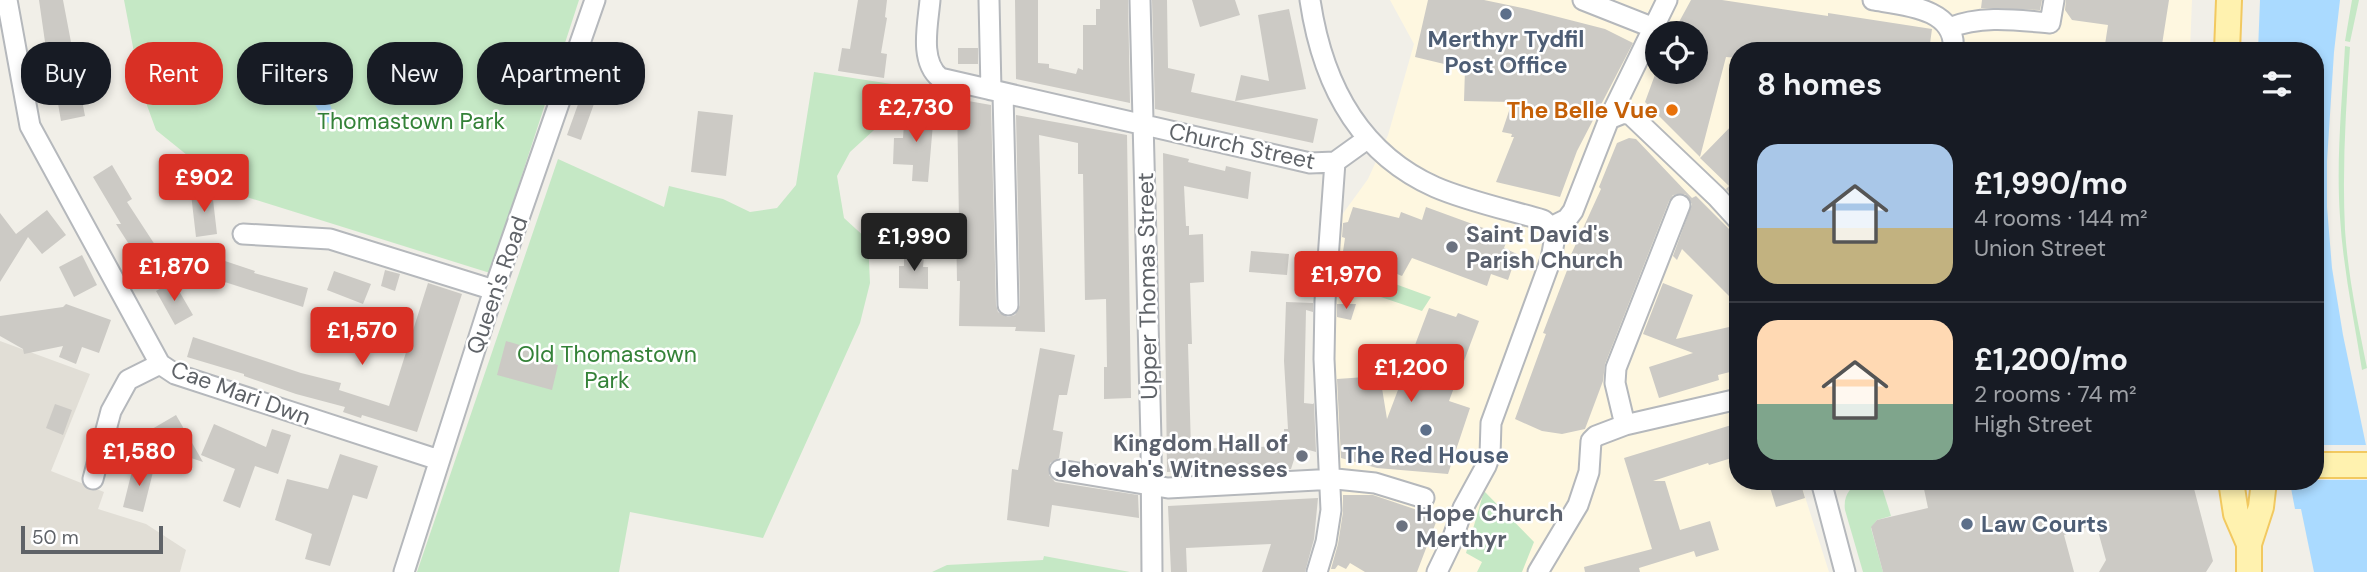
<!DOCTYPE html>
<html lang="en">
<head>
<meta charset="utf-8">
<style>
  :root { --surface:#171b24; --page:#20242c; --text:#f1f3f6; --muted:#9ea1a6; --line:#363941; --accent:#d93025 }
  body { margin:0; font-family:"DM Sans",sans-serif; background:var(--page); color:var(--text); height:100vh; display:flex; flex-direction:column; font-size:26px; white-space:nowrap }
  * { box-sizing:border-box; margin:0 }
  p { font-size:23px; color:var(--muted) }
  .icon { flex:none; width:38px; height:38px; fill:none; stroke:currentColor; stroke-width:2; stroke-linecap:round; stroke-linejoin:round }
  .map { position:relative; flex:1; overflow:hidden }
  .side { position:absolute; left:1729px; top:42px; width:595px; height:448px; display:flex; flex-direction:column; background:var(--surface); border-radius:28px; box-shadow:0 4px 10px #0003 }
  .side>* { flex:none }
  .banner { position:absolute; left:21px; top:42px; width:665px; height:63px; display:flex; gap:14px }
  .fabs { position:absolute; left:1645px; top:21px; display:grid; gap:14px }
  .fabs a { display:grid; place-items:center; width:63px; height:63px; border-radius:50%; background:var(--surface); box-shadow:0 4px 10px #0003; font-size:35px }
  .scale { position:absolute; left:21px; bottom:18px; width:142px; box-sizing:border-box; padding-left:7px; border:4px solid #5f6368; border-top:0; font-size:19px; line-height:24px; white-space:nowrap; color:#5f6368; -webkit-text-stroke:5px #fff; paint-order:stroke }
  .price { position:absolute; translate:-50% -60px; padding:0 16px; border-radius:7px; background:var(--accent); color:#fff; font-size:23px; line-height:46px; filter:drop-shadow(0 2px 4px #0008) }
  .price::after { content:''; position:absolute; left:50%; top:42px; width:21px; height:16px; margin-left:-10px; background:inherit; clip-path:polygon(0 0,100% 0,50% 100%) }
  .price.active { background:#222; color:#fff }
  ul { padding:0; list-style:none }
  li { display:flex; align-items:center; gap:21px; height:175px; padding:0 28px }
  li+li { border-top:2px solid var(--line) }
  li span { display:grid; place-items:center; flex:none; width:196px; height:140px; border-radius:21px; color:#555 }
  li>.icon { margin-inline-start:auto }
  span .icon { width:84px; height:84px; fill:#fffc; stroke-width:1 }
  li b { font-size:30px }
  h2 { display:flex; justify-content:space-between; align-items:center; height:84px; padding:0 28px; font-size:30px }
  .pill { padding:0 24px; border-radius:28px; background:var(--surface); box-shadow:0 4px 10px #0003; font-size:24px; line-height:63px }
  .pill.active { background:var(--accent); color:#fff }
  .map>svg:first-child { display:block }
  .commercial { fill:#fef7e0; fill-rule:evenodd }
  .education { fill:#e1ded6 }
  .green { fill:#c5e8c5 }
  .water { fill:#aadaff }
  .pier { fill:#f1efe8 }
  .building { fill:#cccac5 }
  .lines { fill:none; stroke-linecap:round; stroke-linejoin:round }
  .minor-casing { stroke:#b5b8bc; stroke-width:23 }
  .major-casing { stroke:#f2c960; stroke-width:28 }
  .minor { stroke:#fff; stroke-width:19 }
  .major { stroke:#fff2af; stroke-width:24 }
  .service-dot { fill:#5c6f8a; stroke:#fff; stroke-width:2.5 }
  .food-dot { fill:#e8710a; stroke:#fff; stroke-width:2.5 }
  .worship-dot { fill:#6b7280; stroke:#fff; stroke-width:2.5 }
  .labels { text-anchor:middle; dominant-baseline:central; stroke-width:5; stroke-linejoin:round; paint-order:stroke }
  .service-label { font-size:23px; font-weight:bold; fill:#4e5e75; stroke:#fff }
  .food-label { font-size:23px; font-weight:bold; fill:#c56008; stroke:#fff; text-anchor:end }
  .park-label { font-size:23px; fill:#348238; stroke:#fff }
  .street-label { font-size:23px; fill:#5f6368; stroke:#fff }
  .worship-label { font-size:23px; font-weight:bold; fill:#5b616d; stroke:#fff; text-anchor:start }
</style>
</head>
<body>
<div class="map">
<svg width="2367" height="572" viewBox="0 0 2367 572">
  <rect width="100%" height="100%" fill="#f1efe8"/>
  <!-- commercial -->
  <path class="commercial" d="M1390 0H2192L2190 51H1738V481H1800L1829 572H1326L1338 528 1331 343 1339 219 1368 179 1388 135 1414 44ZM1657 33H1696V72H1657Z"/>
  <!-- education -->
  <path class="education" d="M0 341 90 374 51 471 104 492 98 509 146 524 186 550 180 572H0Z"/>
  <!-- green -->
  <path class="green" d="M124 0H579L490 273 234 193 156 130 141 89Z
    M2352 0H2359L2350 42 2345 41Z
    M2345 46 2350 47C2346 108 2342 169 2345 230 2348 276 2358 323 2367 368L2362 370C2354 319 2343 268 2340 217 2336 160 2342 102 2345 46Z
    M814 72 911 87 909 98 850 152 837 176 844 218 868 240 870 283 860 323 763 538 630 512 619 572H417L558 159 664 207 669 186 723 199 750 212 777 208 796 185Z
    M1387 281 1431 297 1422 311 1378 296 1382 283Z
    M1863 481H1880L1891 516 1877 520 1871 528 1883 572H1863L1845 510C1843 496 1850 486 1863 481Z
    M1484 491 1534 542 1522 572H1477L1482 562 1466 553Z
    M1044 556 1130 572H932L947 565 1043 560Z"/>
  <!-- water -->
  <path class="water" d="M2260 0H2340L2334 52 2327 161V207L2332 268 2343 335 2367 450V572H2314L2301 509H2295L2290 483 2315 481V51H2258Z
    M315 94C330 98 335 110 332 124L324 121 311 97Z"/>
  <!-- pier -->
  <path class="pier" d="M2315 445H2367V480H2315Z"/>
  <!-- building -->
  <path class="building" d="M39 0H63L85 116 61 121 52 69 50 70 46 49Z
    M858 0H887L885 17 887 18 881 53 887 54 884 78 838 71 842 48 850 49Z
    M1015 0H1038V63L1049 64V68L1076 74 1078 68 1083 70V25H1096V9H1100V0H1128L1130 103 1016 79Z
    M1152 0H1167L1168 68 1195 74 1191 92 1318 119 1313 143 1155 109Z
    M1192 0H1235L1240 15 1200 27Z
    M1428 0H1484L1527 9 1605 29 1633 43 1577 151 1560 197 1496 182 1514 137H1511L1512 134 1502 132 1512 102 1464 101 1465 69 1415 57Z
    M1691 0H1722L1828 16V13L1932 29 1929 51H1738V58L1726 57 1700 157 1645 102 1656 72H1696V33H1673Z
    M1982 0H2042L2040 10 1981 8Z
    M2066 0H2169L2161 51H2104L2108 25 2072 20 2065 10Z
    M1289 9 1306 89 1235 101 1241 75 1269 81 1258 15Z
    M958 48H978V64H958Z
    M586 82 600 87 581 140 567 135Z
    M957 99 991 105 996 305 998 312 1008 317 1015 315 1020 305 1016 115 1127 135 1131 398 1104 399V367H1107L1106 299 1085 300 1083 174H1078V143L1039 135 1045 332 1015 331 1016 327 959 326 960 281H957L956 223H959Z
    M905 110 934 112 928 182 912 181 913 165 893 164 894 138H903Z
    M698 111 733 115 726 176 691 172Z
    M1738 119V202L1726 189 1729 186 1700 158Z
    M1629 138 1636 139 1692 198 1696 196 1729 229 1738 232V305L1682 249 1677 260 1673 256 1692 204 1685 194 1673 195 1669 201 1605 364 1603 381 1585 429 1562 434 1542 431 1515 419 1546 334 1543 333 1571 260 1569 259 1601 189 1599 187 1617 143Z
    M1163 153 1189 159 1188 162 1225 171 1226 166 1251 172 1248 199 1184 186 1186 226H1189V235L1203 234 1204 282 1190 283 1192 344H1188L1191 449 1285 446 1284 429H1288L1284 361 1286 302 1313 303V312L1306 310 1304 403 1313 404 1314 403 1316 452 1298 447 1291 469H1286V466L1167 472Z
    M112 165 132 199 127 202 159 251 141 263 116 224H121L93 177Z
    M212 191 217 234 196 237 191 194Z
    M1353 207 1399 218 1401 212 1422 220 1426 207 1508 237 1504 248 1517 254 1508 280 1491 274 1487 286 1412 258 1402 276 1375 265 1370 281 1339 279 1345 238 1342 237 1343 223 1348 222Z
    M47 210 66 235 42 254 28 237 0 282V213L16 234Z
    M1251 251 1289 254 1287 275 1249 272Z
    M82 255 97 285 74 297 59 267Z
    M904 255 924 256 923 267H928V289L899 288V266H904Z
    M213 257 255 271 254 273 308 288 303 307 206 276Z
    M385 270 400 274 395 291 381 286Z
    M334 271 371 284 363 304 327 290Z
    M428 283 462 294 417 432 362 415 361 418 343 412 345 407 296 394 244 376V374L187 357 193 337 301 373 341 383 339 390 389 406Z
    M1663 283 1693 295 1676 339 1738 325V370L1718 375 1719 380 1659 398 1649 367 1693 353 1643 334Z
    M169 284H175L193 315 175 325 156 291Z
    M66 304 111 320 99 353 82 347 76 364 59 357 63 346 24 354 23 349 0 336V316L63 307Z
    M1337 304H1356L1351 320 1337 317Z
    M1429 308 1456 317 1458 313 1479 321 1449 401 1470 408 1448 474 1377 468 1341 458 1337 379 1380 376 1387 419Z
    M506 341 530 348 528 357 558 365 552 390 497 375Z
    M1040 348 1075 355 1067 395H1059L1053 430 1063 432 1059 458 1050 463 1049 475 1055 482 1138 495 1139 518 1052 505 1049 527 1007 520 1012 469 1018 470Z
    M55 404 72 410 63 435 46 428Z
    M176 415 203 462 191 458 188 468 151 455 140 436Z
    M1738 423V456L1709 465 1708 463 1653 481H1665L1680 530 1710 521 1719 550 1696 557 1694 551 1639 568 1640 572H1585L1584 567 1652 549 1624 458Z
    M214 424 266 447 272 429 291 435 278 474 255 466 240 508 223 501 235 469 201 455Z
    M340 454 378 466 367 499 353 495 330 566 305 559 312 534 275 520 287 479 328 489Z
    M134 463 154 468 143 512 123 507Z
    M1768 481H1800L1805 498 1776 507Z
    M1945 481H2192L2213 561 2206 572H2099L2106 560 2096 524 2064 535 2074 572H1883L1871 527 1877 520 1928 508 1924 489 1945 484Z
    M1343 495H1373L1438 517 1417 572H1365L1350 563 1346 569 1338 565 1335 569H1331L1338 544 1343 512Z
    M1318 498 1314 539 1305 572H1262L1271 544 1186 548 1187 572H1171L1168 506Z"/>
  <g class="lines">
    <defs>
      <path id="minor" d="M7 0 30 126 160 364 175 374 439 460
        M930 0C928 24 919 61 940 78L1310 163 1335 162 1367 139
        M989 0 991 90
        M1140 0 1151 441 1152 572
        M1310 0C1322 81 1357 152 1435 187 1467 201 1509 210 1543 220L1551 227
        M1583 0 1654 28
        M1873 0C1903 5 1958 8 1953 51
        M1949 28C1981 15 2016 20 2050 23L2054 0
        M1003 93 1008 305
        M1609 119 1624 113 1631 115 1717 197 1738 220
        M1551 227 1567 219 1573 211 1609 119 1667 0
        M243 234 330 239 494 290
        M1625 425 1615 383 1616 368 1680 205
        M1060 470 1168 488 1336 479 1375 483 1424 498
        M93 479 111 411 128 380 160 364
        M1821 481 1845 572
        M404 572 494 290 595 0
        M1317 572 1326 542 1331 510 1324 359 1325 301 1335 162
        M1437 572 1451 543 1463 508 1486 466 1490 455 1491 423 1551 259 1554 242 1551 227
        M1538 572 1578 505 1589 472 1591 441 1596 436 1625 425 1738 399"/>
      <path id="major" d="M2227 51 2229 0
        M2315 465H2367
        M2231 481 2236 514 2249 544
        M2249 572V544L2261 507 2264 481"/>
    </defs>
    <!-- minor casing -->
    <use href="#minor" class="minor-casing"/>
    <!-- major casing -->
    <use href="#major" class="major-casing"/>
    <!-- minor -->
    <use href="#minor" class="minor"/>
    <!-- major -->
    <use href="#major" class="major"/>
  </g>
  <!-- markers -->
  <g class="service-dot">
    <circle cx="1506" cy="14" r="7"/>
    <circle cx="1426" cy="430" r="7"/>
    <circle cx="1967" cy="524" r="7"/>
  </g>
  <circle class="food-dot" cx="1672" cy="110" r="7"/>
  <g class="worship-dot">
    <circle cx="1452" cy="247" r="7"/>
    <circle cx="1302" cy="456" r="7"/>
    <circle cx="1402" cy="526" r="7"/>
  </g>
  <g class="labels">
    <!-- service labels -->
    <g class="service-label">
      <text x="1506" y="39">Merthyr Tydfil<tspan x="1506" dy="26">Post Office</tspan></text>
      <text x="1426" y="455">The Red House</text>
      <text x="1981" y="524" text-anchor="start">Law Courts</text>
    </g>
    <!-- food labels -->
    <g class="food-label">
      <text x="1658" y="110">The Belle Vue</text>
    </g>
    <!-- park labels -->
    <g class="park-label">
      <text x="411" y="121">Thomastown Park</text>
      <text x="607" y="354">Old Thomastown<tspan x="607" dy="26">Park</tspan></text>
    </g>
    <!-- street labels -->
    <g class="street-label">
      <text transform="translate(1242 146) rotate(12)">Church Street</text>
      <text transform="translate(497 285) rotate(-71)">Queen's Road</text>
      <text transform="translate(1147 286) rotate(-91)">Upper Thomas Street</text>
      <text transform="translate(241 393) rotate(20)">Cae Mari Dwn</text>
    </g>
    <!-- worship labels -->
    <g class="worship-label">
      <text x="1466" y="234">Saint David's<tspan x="1466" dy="26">Parish Church</tspan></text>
      <text x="1288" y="443" text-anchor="end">Kingdom Hall of<tspan x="1288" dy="26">Jehovah's Witnesses</tspan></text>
      <text x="1416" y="513">Hope Church<tspan x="1416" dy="26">Merthyr</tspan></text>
    </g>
  </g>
</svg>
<div class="fabs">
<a><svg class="icon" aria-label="locate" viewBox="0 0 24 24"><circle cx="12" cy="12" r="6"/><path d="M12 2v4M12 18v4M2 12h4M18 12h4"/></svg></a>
</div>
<div class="scale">50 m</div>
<b class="price" style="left:916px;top:144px">£2,730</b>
<b class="price" style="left:204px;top:214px">£902</b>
<b class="price active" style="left:914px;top:273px">£1,990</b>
<b class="price" style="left:174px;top:303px">£1,870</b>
<b class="price" style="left:1346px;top:311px">£1,970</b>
<b class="price" style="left:362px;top:367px">£1,570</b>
<b class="price" style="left:1411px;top:404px">£1,200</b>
<b class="price" style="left:139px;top:488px">£1,580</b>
<div class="banner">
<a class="pill">Buy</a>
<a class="pill active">Rent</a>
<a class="pill">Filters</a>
<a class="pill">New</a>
<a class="pill">Apartment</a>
</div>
<section class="side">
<h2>8 homes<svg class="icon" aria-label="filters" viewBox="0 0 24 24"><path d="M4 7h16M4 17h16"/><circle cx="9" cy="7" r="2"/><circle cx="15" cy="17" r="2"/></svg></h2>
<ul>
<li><span style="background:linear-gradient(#a9c7e8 60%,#c2b280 0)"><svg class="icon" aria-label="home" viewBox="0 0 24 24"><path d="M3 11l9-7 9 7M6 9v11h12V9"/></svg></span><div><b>£1,990/mo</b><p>4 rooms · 144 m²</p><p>Union Street</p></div></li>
<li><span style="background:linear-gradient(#ffd9b3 60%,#7fa58c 0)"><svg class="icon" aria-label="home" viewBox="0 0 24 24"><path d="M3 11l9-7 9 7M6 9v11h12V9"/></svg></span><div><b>£1,200/mo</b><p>2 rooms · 74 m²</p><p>High Street</p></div></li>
</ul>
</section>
</div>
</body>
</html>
